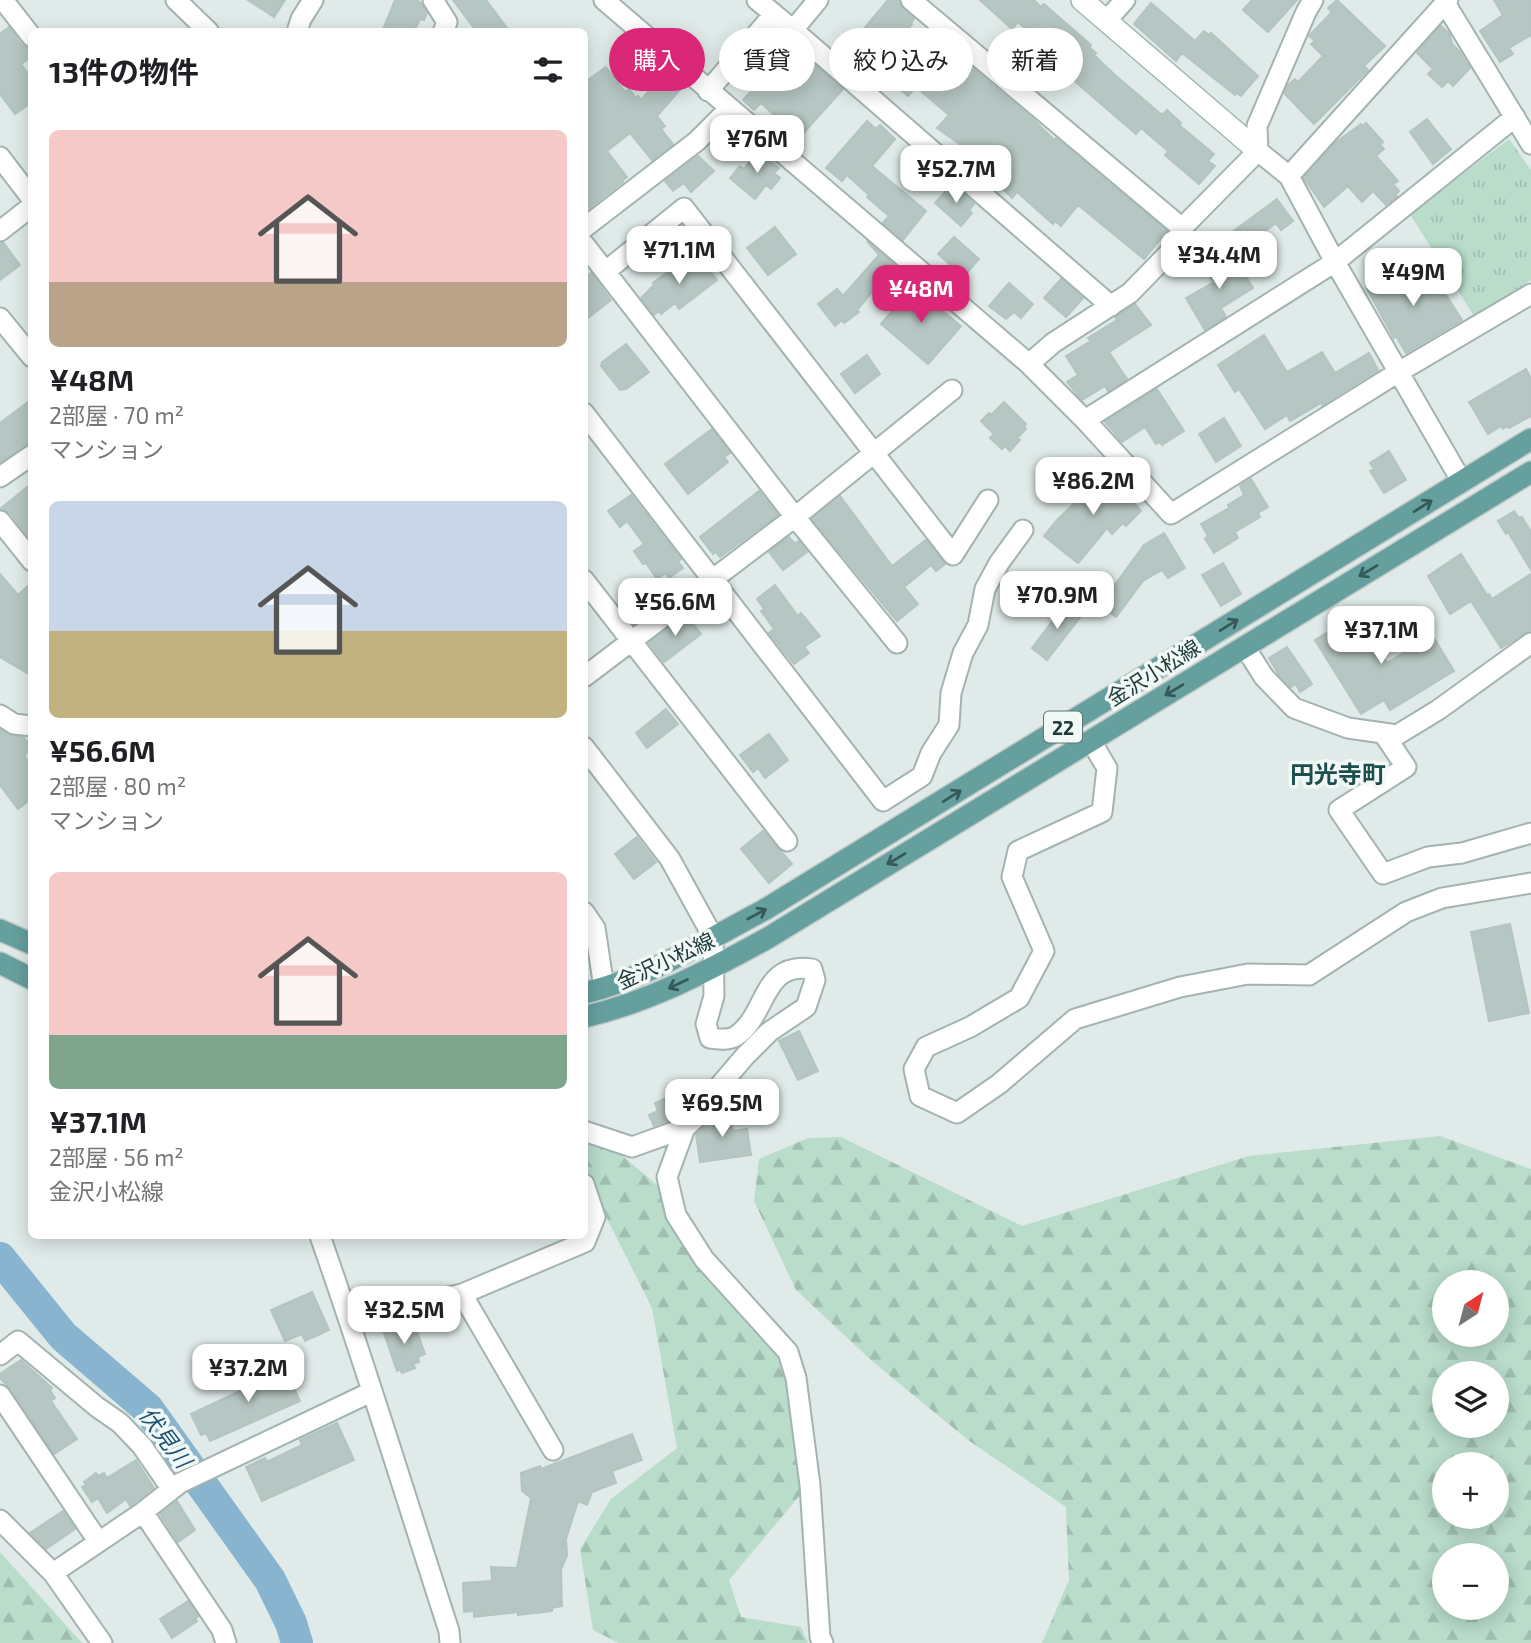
<!DOCTYPE html>
<html lang="ja">
<head>
<meta charset="utf-8">
<style>
  :root { --surface:#fff; --page:#f6f6f6; --text:#202124; --muted:#757577; --accent:#db2777 }
  body { margin:0; font-family:"Exo 2","Noto Sans JP",sans-serif; background:var(--page); color:var(--text); height:100vh; display:flex; flex-direction:column; font-size:26px; white-space:nowrap }
  * { box-sizing:border-box; margin:0 }
  p { font-size:23px; color:var(--muted) }
  .icon { flex:none; width:38px; height:38px; fill:none; stroke:currentColor; stroke-width:2; stroke-linecap:round; stroke-linejoin:round }
  .map { position:relative; flex:1; overflow:hidden }
  .panel { position:absolute; left:28px; top:28px; width:560px; height:1211px; display:flex; flex-direction:column; background:var(--surface); border-radius:10px; box-shadow:0 4px 18px #0003 }
  .panel>* { flex:none }
  .hud { position:absolute; left:609px; top:28px; width:665px; height:63px; display:flex; gap:14px }
  .needle { width:46px; rotate:36deg }
  .buttons { position:absolute; left:1432px; top:1270px; display:grid; gap:14px }
  .buttons a { display:grid; place-items:center; width:77px; height:77px; border-radius:50%; background:var(--surface); box-shadow:0 4px 18px #0003; font-size:35px }
  .price { position:absolute; translate:-50% -60px; padding:0 16px; border-radius:14px; background:#fff; color:#222; font-size:23px; line-height:46px; filter:drop-shadow(0 2px 4px #0008) }
  .price::after { content:''; position:absolute; left:50%; top:42px; width:21px; height:16px; margin-left:-10px; background:inherit; clip-path:polygon(0 0,100% 0,50% 100%) }
  .price.on { background:var(--accent); color:#fff }
  ul { padding:0; list-style:none }
  li { display:grid; align-content:center; gap:14px; height:371px; padding:0 21px }
  li span { display:grid; place-items:center; height:217px; border-radius:10px; color:#555 }
  li>.icon { margin-inline-start:auto }
  span .icon { width:126px; height:126px; fill:#fffc; stroke-width:1 }
  li b { font-size:30px }
  h2 { display:flex; justify-content:space-between; align-items:center; height:84px; padding:0 21px; font-size:30px }
  .pill { padding:0 24px; border-radius:32px; background:var(--surface); box-shadow:0 4px 18px #0003; font-size:24px; line-height:63px }
  .pill.on { background:var(--accent); color:#fff }
  .map>svg:first-child { display:block }
  .forest { fill:url(#forest-firs); fill-rule:evenodd }
  .park { fill:url(#park-tufts) }
  .lines { fill:none; stroke-linecap:round; stroke-linejoin:round }
  .river { stroke:#88b4d0; stroke-width:32 }
  .building { fill:#b6c6c2; stroke:#b3c4c1; stroke-width:2 }
  .street-casing { stroke:#a3b3b1; stroke-width:23 }
  .secondary-casing { stroke:#9fb7b3; stroke-width:24 }
  .primary-casing { stroke:#c1c8c8; stroke-width:24 }
  .street { stroke:#fff; stroke-width:19 }
  .secondary { stroke:#fff; stroke-width:21 }
  .primary { stroke:#65a09f; stroke-width:21 }
  .oneway { stroke:#355958 }
  .labels { text-anchor:middle; dominant-baseline:central; stroke-width:7; stroke-linejoin:round; paint-order:stroke }
  .shield { fill:#f1f8f6; stroke:#5f7472; stroke-width:2 }
  .shield-label { font-size:19px; font-weight:bold; fill:#213b3a }
  .street-label { font-size:21px; fill:#213b3a; stroke:#f1f8f6 }
  .water-label { font-size:23px; font-style:italic; fill:#1c5276; stroke:#f1f8f6 }
  .quarter-label { font-size:24px; font-weight:bold; fill:#1d4d4c; stroke:#f1f8f6 }
</style>
</head>
<body>
<div class="map">
<svg width="1531" height="1643" viewBox="0 0 1531 1643">
  <defs>
    <pattern id="forest-firs" width="22" height="20" patternUnits="userSpaceOnUse" patternTransform="scale(1.75)"><rect width="22" height="20" fill="#b9dccb"/><path d="M5 1l3.5 6h-7zM16 11l3.5 6h-7z" fill="#9fbeaf"/></pattern>
    <pattern id="park-tufts" width="24" height="20" patternUnits="userSpaceOnUse" patternTransform="scale(1.75)"><rect width="24" height="20" fill="#b9dccb"/><path d="M3 7l-1-3M5 7V3M7 7l1-3M15 17l-1-3M17 17v-4M19 17l1-3" fill="none" stroke="#9fbeaf"/></pattern>
  </defs>
  <rect width="100%" height="100%" fill="#e0ebe9"/>
  <!-- forest -->
  <path class="forest" d="M1440 1136 1531 1169V1643H1042L1069 1580 1066 1507 968 1440 872 1361 796 1290 754 1201 759 1159 808 1138 841 1137 1022 1226 1249 1156ZM1444 1283H1496V1335H1444ZM1444 1374H1496V1426H1444ZM1444 1465H1496V1517H1444ZM1444 1556H1496V1608H1444Z
    M585 1139 619 1153 657 1185 681 1245 784 1354 805 1489 729 1580 741 1617 801 1627 808 1643H619L593 1630 580 1549 611 1499 677 1448 652 1308 585 1175Z
    M0 1552 82 1643H0Z"/>
  <!-- park -->
  <path class="park" d="M1509 139 1531 170V280L1474 316 1410 214Z"/>
  <g class="lines">
    <!-- river -->
    <path class="river" d="M0 1258 63 1336 148 1409 270 1580 291 1623 297 1643"/>
  </g>
  <!-- building -->
  <path class="building" d="M248 0H285L274 17Z
    M395 0H416L421 3 427 13 424 20 420 19 414 32H382Z
    M453 0H486L510 32H477Z
    M888 0H899L903 9 914 19 911 23 912 24 892 48 928 78 947 56 958 65 963 60 1033 119 1054 140 1056 138 1167 231 1144 259 1078 205 1061 226 1055 221 1053 224 1017 192 1012 198 998 184 1002 177 964 147 937 128 949 115 916 87 908 96 877 71 869 80 853 66 860 57 852 50 854 48 851 44Z
    M980 0H1034L1041 7 1044 4 1091 45 1089 47 1096 53 1094 55 1115 75 1162 115 1167 110 1181 123 1179 125 1214 154 1208 161 1215 166 1199 184 1165 155 1168 151 1141 128 1136 134 1093 97 1072 79 1077 74 1018 22 1012 29Z
    M1252 0H1297L1268 32 1243 10Z
    M1337 0 1385 46 1364 66 1368 70 1314 124 1284 93 1288 85 1295 79 1298 82 1323 56 1311 44 1315 41 1309 36 1332 12 1328 8Z
    M1494 0H1531V35L1509 48 1513 54 1500 62 1480 31 1503 15Z
    M1151 3 1195 41 1204 31 1209 35 1211 33 1258 76 1241 96 1237 93 1235 95 1182 53 1176 61 1134 24Z
    M1441 26 1450 34 1452 44 1460 52 1470 68 1453 86 1448 81 1442 87 1428 74 1433 69 1417 53Z
    M9 27 22 45 32 50V56L21 64 32 79V102L15 114 0 94V34Z
    M793 46 843 89 799 138 761 103 754 110 743 100Z
    M1002 49 1032 74 1026 81 996 56Z
    M606 67 625 92 629 89 636 98 638 96 641 100 667 70 684 85 657 116 665 126 661 129 673 144 652 160 630 133 607 151 627 177 622 181 623 182 584 212V83Z
    M1427 119 1451 149 1433 164 1410 132Z
    M867 121 876 129 880 125 895 139 872 166 926 211 903 240 883 223 889 216 867 197 869 195 847 175 842 181 826 168Z
    M1366 123 1383 142 1380 145 1384 149 1376 156 1398 181 1393 184 1399 191 1395 195 1397 197 1386 205 1373 191 1362 202 1348 186 1324 207 1304 178 1335 143 1361 124 1363 126Z
    M759 151 779 168 774 173 780 178 771 189 766 185 755 199 730 178 740 166 744 169Z
    M698 156 714 171 691 192 684 183 673 191 665 181Z
    M952 184 974 204 969 210 972 213 961 226 935 203Z
    M1277 199 1293 221 1281 230 1276 223 1242 248 1231 233Z
    M775 227 796 254 768 275 747 248Z
    M954 237 979 259 959 282 949 273 953 267 938 254Z
    M867 241 895 265 857 310 859 312 844 323 842 320 835 326 818 304 837 289 843 296 879 255Z
    M3 242 20 265 0 280V243Z
    M1229 250 1253 288 1221 308 1226 317 1205 330 1186 298 1214 282 1206 270 1220 262 1217 257Z
    M690 255 695 261 700 258 717 280 679 309 675 303 661 314 659 311 654 315 641 298 654 285 653 283Z
    M1414 262 1433 292 1441 287 1462 320 1406 353 1396 336 1394 338 1367 289 1386 276 1388 279Z
    M591 273 611 300 584 321V278Z
    M1061 279 1083 298 1066 317 1044 298Z
    M1009 283 1033 304 1021 318 1014 312 1006 319 989 306Z
    M913 287 961 326 928 364 881 324Z
    M1135 304 1151 325 1109 352 1127 379 1108 391 1105 386 1082 400 1067 382 1078 375 1066 356 1091 341 1088 338 1117 320 1115 317Z
    M1264 335 1287 372 1322 352 1335 373 1369 353 1378 370 1322 405 1321 403 1290 421 1287 415 1265 429 1239 389 1235 392 1218 365Z
    M626 344 649 372 626 389 620 390 601 366 602 362Z
    M867 355 880 374 855 393 841 374Z
    M1526 369 1531 378V416L1509 428 1507 426 1503 429 1501 426 1488 434 1469 402Z
    M1157 389 1184 431 1162 445 1160 442 1156 444 1145 427 1122 442 1105 422Z
    M32 399V443L0 462V423Z
    M1004 402 1026 424 1024 426 1026 429 1017 438 1020 440 1010 451 1005 446 1002 449 990 438 994 434 981 421 989 413 991 415Z
    M1224 418 1241 446 1216 462 1199 434Z
    M712 429 730 453 724 457 728 462 688 494 665 464Z
    M1389 451 1406 480 1384 493 1370 471 1374 469 1370 463Z
    M1110 469 1121 481 1118 484 1141 511 1126 526 1123 523 1112 534 1107 528 1078 563 1044 536 1057 520Z
    M1251 479 1268 507 1258 513 1260 517 1235 532 1238 538 1214 553 1205 539 1208 536 1201 524 1229 508 1228 505 1244 495 1240 486Z
    M32 483V541L10 513 0 509Z
    M759 491 778 515 720 557 716 552 713 554 700 537Z
    M631 495 681 559 678 562 683 568 669 578 665 573 657 579 646 563 643 564 634 551 644 544 627 521 620 527 608 511Z
    M840 496 892 566 926 540 945 564 936 571 931 565 904 587 918 604 897 621 812 519Z
    M1514 511 1519 518 1522 517 1531 532V570L1508 532 1506 534 1498 521Z
    M1164 533 1185 568 1168 578 1162 570 1143 581 1116 617 1100 605 1144 545Z
    M789 537 795 544 799 541 807 552 783 570 769 552Z
    M1461 554 1487 595 1489 594 1492 599 1531 574V630L1501 648 1471 601 1450 614 1428 576Z
    M1223 563 1241 594 1221 606 1202 575Z
    M0 574 18 595 32 582V676L0 657Z
    M775 585 798 616 801 613 820 636 804 647 809 653 794 664 769 633 774 629 761 611 764 609 757 599Z
    M1066 603 1082 615 1047 660 1032 648Z
    M1357 614 1387 663 1432 635 1454 671 1390 710 1384 700 1361 714 1315 640Z
    M686 615 701 634 664 662 649 643Z
    M1287 647 1312 684 1300 692 1296 684 1291 687 1279 675 1269 658Z
    M666 709 678 724 647 748 636 733Z
    M0 730 12 736 23 737 32 747 24 756 32 765V798L18 809 0 785Z
    M769 734 788 760 765 778 758 768 753 772 740 755Z
    M763 831 792 864 769 883 741 849Z
    M637 837 656 862 634 879 615 854Z
    M1510 924 1529 1013 1489 1021 1471 932Z
    M799 1031 818 1071 798 1080 779 1041Z
    M675 1094 683 1113 678 1117 654 1126 649 1115 658 1111 655 1103Z
    M724 1100 733 1131 747 1129 751 1155 700 1162 696 1134 712 1120Z
    M312 1292 329 1330 305 1341 302 1334 285 1341 271 1310Z
    M406 1321 410 1331 416 1329 425 1354 418 1357 419 1362 413 1364 415 1368 402 1373 400 1369 397 1371 383 1330Z
    M21 1360 52 1388 50 1390 55 1398 51 1401 77 1439 54 1454 10 1388 0 1378V1374Z
    M282 1363 300 1401 210 1441 206 1433 201 1435 191 1414 242 1390 239 1385Z
    M337 1423 354 1460 262 1501 246 1467 265 1458 267 1462 302 1445 300 1440Z
    M632 1434 642 1460 612 1471 616 1483 592 1492 587 1505 578 1501 566 1539 567 1555 561 1570 562 1606 552 1608V1611L518 1615V1612L474 1617V1611L464 1612 463 1583 492 1581 491 1567 517 1568 531 1498 522 1491 521 1473 540 1466 541 1469Z
    M136 1460 154 1488 130 1506 126 1499 107 1513 98 1498 92 1502 82 1487 86 1485 84 1482 96 1473 98 1476 104 1473 107 1478Z
    M177 1501 195 1530 178 1542 160 1514Z
    M63 1511 75 1529 46 1549 30 1533Z
    M188 1601 198 1616 195 1619 197 1621 172 1638 160 1619Z"/>
  <g class="lines">
    <defs>
      <path id="street" d="M3 0 32 37
        M176 0 209 32
        M433 0 447 22 443 32
        M604 0 1029 364 1085 420 1335 262 1289 176 1448 0
        M757 0 774 14
        M911 0 1182 228 1169 253 1130 293 1053 343 1029 364
        M1445 3 1531 144
        M1106 21 1125 0
        M793 30 1111 306
        M297 32 301 19 313 0
        M708 91 774 14 793 30 818 0
        M1258 151 1289 176
        M0 157 32 199
        M584 228 697 141 729 109
        M1182 228 1258 151 1257 126 1306 12 1313 0
        M0 231 32 206
        M584 244 795 517 897 643
        M606 271 684 208 953 555 988 500
        M0 318 32 357
        M584 413 883 801 922 776 931 753 949 725 951 693 963 653 978 625 985 589 999 563 1023 530
        M1085 420 1171 514 1397 373 1531 294
        M0 477 32 455
        M1462 482 1335 262 1515 117
        M0 521 32 561
        M584 580 787 841
        M1245 647 1264 677 1294 708 1348 728 1397 735 1438 710 1531 643
        M584 677 795 517 952 390
        M0 715 14 724 32 726
        M1383 733 1406 767 1339 810 1383 874 1428 857 1462 853 1531 833
        M1091 741 1107 768 1102 812 1018 851 1012 877 1044 951 1019 998 970 1027 926 1047 914 1069 920 1096 957 1113 999 1084 1075 1019 1180 987 1248 974 1309 975 1406 912 1442 898 1531 883
        M584 747 670 859 713 937 714 996 706 1024 710 1038C718 1039 728 1041 736 1036 768 1015 761 961 812 969L815 980 806 1007 769 1032 745 1056 716 1090 703 1111 685 1128 667 1177 676 1215 704 1259 788 1352 796 1378 810 1485 820 1637 823 1643
        M584 912 595 928 604 988
        M584 1131 632 1147 685 1128
        M320 1236C366 1366 406 1499 449 1631L450 1643
        M462 1294 553 1450
        M350 1319 372 1317 410 1306 462 1294 585 1242 595 1217 584 1184
        M0 1355 18 1341 97 1407 120 1423 142 1446 171 1488
        M0 1395 98 1541
        M143 1512 222 1630 226 1643
        M0 1520 53 1573 102 1643
        M53 1573 143 1512 180 1483 371 1392"/>
      <path id="secondary" d="M1082 0 1258 151"/>
      <path id="primary" d="M0 930 32 944
        M0 963 32 979
        M584 993C648 978 707 940 764 910L1531 439
        M584 1017C649 1002 708 971 766 939L1531 472"/>
    </defs>
    <!-- street casing -->
    <use href="#street" class="street-casing"/>
    <!-- secondary casing -->
    <use href="#secondary" class="secondary-casing"/>
    <!-- primary casing -->
    <use href="#primary" class="primary-casing"/>
    <!-- street -->
    <use href="#street" class="street"/>
    <!-- secondary -->
    <use href="#secondary" class="secondary"/>
    <!-- primary -->
    <use href="#primary" class="primary"/>
  </g>
  <!-- one-way arrows -->
  <defs><path id="oneway-shaft" d="M-6 0H5M1.5-3L5.5 0L1.5 3" fill="none" stroke-width="1.6" stroke-linecap="round" stroke-linejoin="round" transform="scale(1.75)"/></defs>
  <g class="oneway">
    <use href="#oneway-shaft" transform="translate(1423 506) rotate(-32)"/>
    <use href="#oneway-shaft" transform="translate(1368 571) rotate(149)"/>
    <use href="#oneway-shaft" transform="translate(1229 625) rotate(-32)"/>
    <use href="#oneway-shaft" transform="translate(1174 690) rotate(149)"/>
    <use href="#oneway-shaft" transform="translate(952 796) rotate(-32)"/>
    <use href="#oneway-shaft" transform="translate(896 859) rotate(149)"/>
    <use href="#oneway-shaft" transform="translate(757 914) rotate(-28)"/>
    <use href="#oneway-shaft" transform="translate(678 984) rotate(155)"/>
  </g>
  <g class="labels">
    <!-- shield labels -->
    <rect class="shield" x="1044" y="711.5" width="38" height="31" rx="5"/>
    <g class="shield-label">
      <text x="1063" y="727">22</text>
    </g>
    <!-- street labels -->
    <g class="street-label">
      <text transform="translate(1153 672) rotate(-32)">金沢小松線</text>
      <text transform="translate(665 960) rotate(-25)">金沢小松線</text>
    </g>
    <!-- water labels -->
    <g class="water-label">
      <text transform="translate(166 1437) rotate(53)">伏見川</text>
    </g>
    <!-- quarter labels -->
    <g class="quarter-label">
      <text x="1338" y="773">円光寺町</text>
    </g>
  </g>
</svg>
<div class="buttons">
<a><svg class="needle" viewBox="-14 -14 28 28"><path d="M0-13l5 13h-10z" fill="#e53935"/><path d="M0 13l5-13h-10z" fill="#757577"/></svg></a>
<a><svg class="icon" aria-label="layers" viewBox="0 0 24 24"><path d="M12 4l9 5-9 5-9-5zM3 14l9 5 9-5"/></svg></a>
<a>+</a>
<a>−</a>
</div>
<b class="price" style="left:757px;top:175px">¥76M</b>
<b class="price" style="left:956px;top:205px">¥52.7M</b>
<b class="price" style="left:679px;top:286px">¥71.1M</b>
<b class="price" style="left:1219px;top:291px">¥34.4M</b>
<b class="price" style="left:1413px;top:308px">¥49M</b>
<b class="price on" style="left:921px;top:325px">¥48M</b>
<b class="price" style="left:1093px;top:517px">¥86.2M</b>
<b class="price" style="left:1057px;top:631px">¥70.9M</b>
<b class="price" style="left:675px;top:638px">¥56.6M</b>
<b class="price" style="left:1381px;top:666px">¥37.1M</b>
<b class="price" style="left:722px;top:1139px">¥69.5M</b>
<b class="price" style="left:404px;top:1346px">¥32.5M</b>
<b class="price" style="left:248px;top:1404px">¥37.2M</b>
<div class="hud">
<a class="pill on">購入</a>
<a class="pill">賃貸</a>
<a class="pill">絞り込み</a>
<a class="pill">新着</a>
</div>
<section class="panel">
<h2>13件の物件<svg class="icon" aria-label="filters" viewBox="0 0 24 24"><path d="M4 7h16M4 17h16"/><circle cx="9" cy="7" r="2"/><circle cx="15" cy="17" r="2"/></svg></h2>
<ul>
<li><span style="background:linear-gradient(#f6c9c9 70%,#b9a48a 0)"><svg class="icon" aria-label="home" viewBox="0 0 24 24"><path d="M3 11l9-7 9 7M6 9v11h12V9"/></svg></span><div><b>¥48M</b><p>2部屋 · 70 m²</p><p>マンション</p></div></li>
<li><span style="background:linear-gradient(#c9d6e8 60%,#c2b280 0)"><svg class="icon" aria-label="home" viewBox="0 0 24 24"><path d="M3 11l9-7 9 7M6 9v11h12V9"/></svg></span><div><b>¥56.6M</b><p>2部屋 · 80 m²</p><p>マンション</p></div></li>
<li><span style="background:linear-gradient(#f6c9c9 75%,#7fa58c 0)"><svg class="icon" aria-label="home" viewBox="0 0 24 24"><path d="M3 11l9-7 9 7M6 9v11h12V9"/></svg></span><div><b>¥37.1M</b><p>2部屋 · 56 m²</p><p>金沢小松線</p></div></li>
</ul>
</section>
</div>
</body>
</html>
